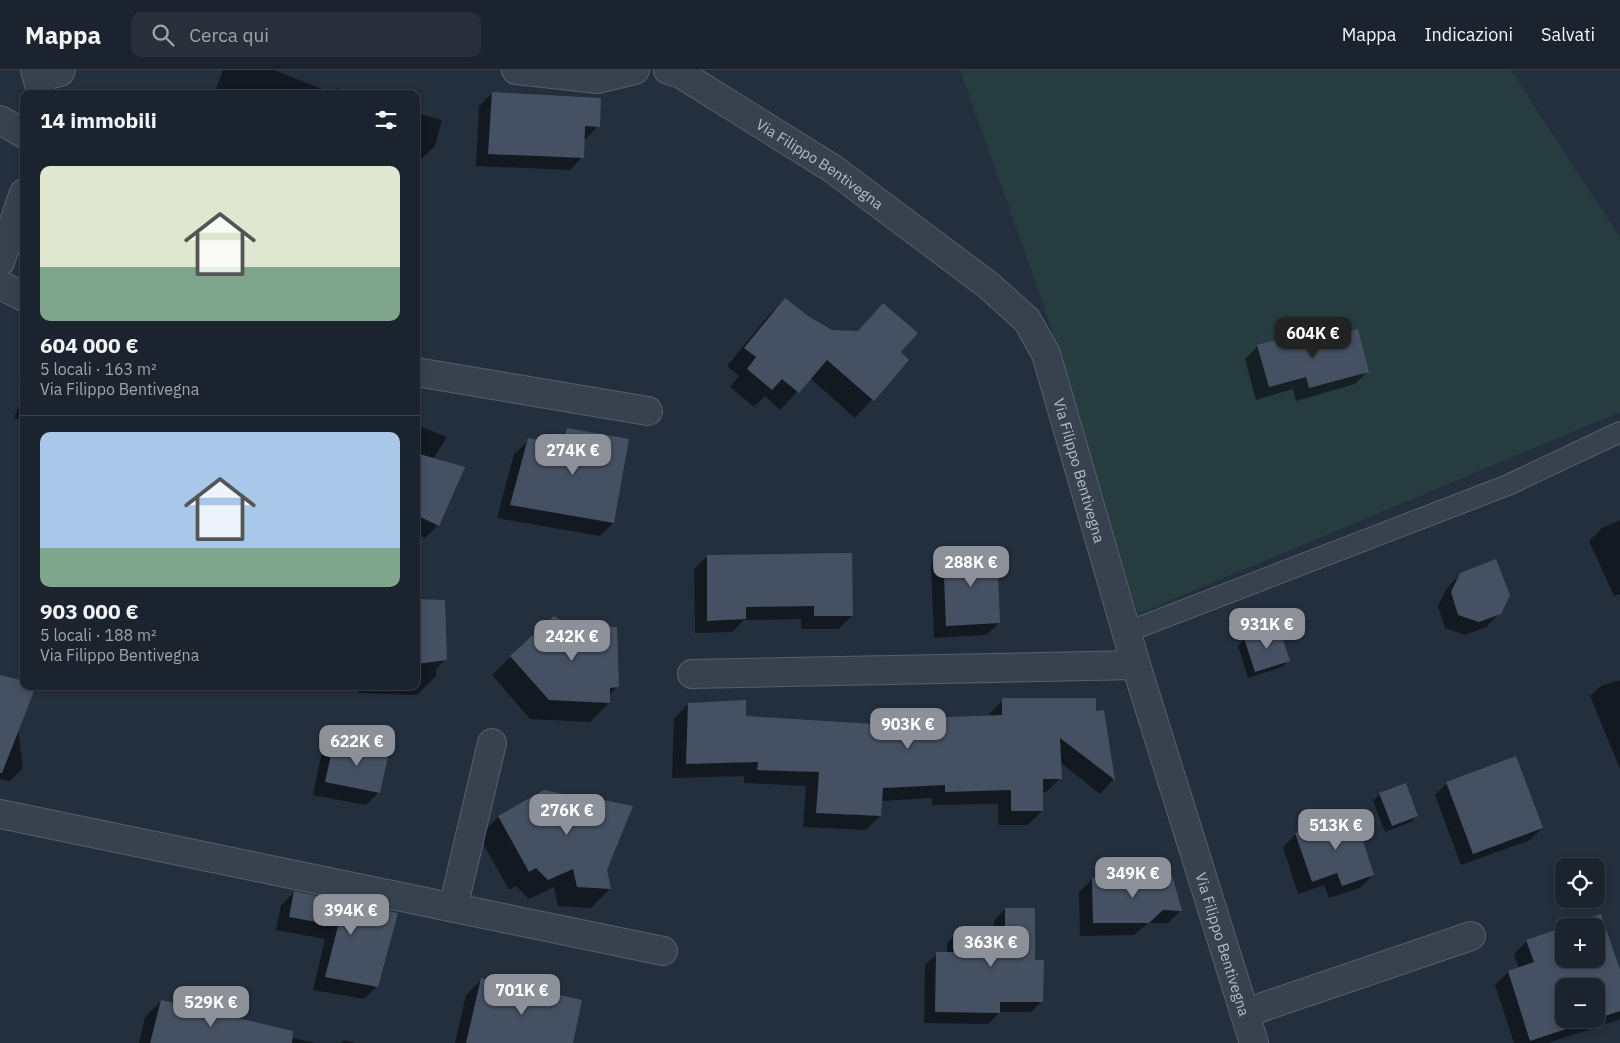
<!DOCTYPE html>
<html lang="it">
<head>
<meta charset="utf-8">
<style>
  :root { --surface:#1b232e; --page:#282f3a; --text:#f1f3f6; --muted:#a0a4aa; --line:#39404a; --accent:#8c9099 }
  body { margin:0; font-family:"IBM Plex Sans",sans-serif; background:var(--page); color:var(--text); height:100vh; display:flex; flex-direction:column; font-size:19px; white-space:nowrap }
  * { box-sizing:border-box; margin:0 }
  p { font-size:16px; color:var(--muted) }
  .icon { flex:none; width:28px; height:28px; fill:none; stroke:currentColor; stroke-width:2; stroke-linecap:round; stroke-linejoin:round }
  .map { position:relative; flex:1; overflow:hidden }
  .details { position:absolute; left:20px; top:20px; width:400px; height:600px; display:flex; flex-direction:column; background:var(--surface); border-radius:10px; box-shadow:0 2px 8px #0003,0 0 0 1px var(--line) }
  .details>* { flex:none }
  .tools { position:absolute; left:1555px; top:788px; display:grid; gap:10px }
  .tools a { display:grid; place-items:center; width:50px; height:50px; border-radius:10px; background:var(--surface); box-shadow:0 2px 8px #0003,0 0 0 1px var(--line); font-size:25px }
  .price { position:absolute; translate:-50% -42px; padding:0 11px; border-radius:10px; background:var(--accent); color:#fff; font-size:16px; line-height:32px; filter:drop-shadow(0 1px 2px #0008) }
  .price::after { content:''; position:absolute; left:50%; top:30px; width:15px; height:11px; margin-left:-8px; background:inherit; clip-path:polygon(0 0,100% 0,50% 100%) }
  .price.active { background:#222; color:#fff }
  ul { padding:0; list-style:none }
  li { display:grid; align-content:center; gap:10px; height:265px; padding:0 20px }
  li+li { border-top:1px solid var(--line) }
  li span { display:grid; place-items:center; height:155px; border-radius:10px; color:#555 }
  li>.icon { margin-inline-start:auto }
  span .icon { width:90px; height:90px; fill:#fffc; stroke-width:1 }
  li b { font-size:21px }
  h2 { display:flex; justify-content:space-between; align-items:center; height:60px; padding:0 20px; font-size:21px }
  header { display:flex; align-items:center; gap:30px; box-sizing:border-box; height:70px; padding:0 25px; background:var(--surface); border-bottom:1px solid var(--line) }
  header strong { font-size:24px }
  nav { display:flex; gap:28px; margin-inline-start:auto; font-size:18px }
  .search { width:350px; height:45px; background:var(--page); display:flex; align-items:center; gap:12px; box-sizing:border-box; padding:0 18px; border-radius:10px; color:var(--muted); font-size:19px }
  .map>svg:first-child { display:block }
  .green { fill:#263c3f }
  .shadow { fill:#0007; fill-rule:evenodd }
  .building { fill:#455162; fill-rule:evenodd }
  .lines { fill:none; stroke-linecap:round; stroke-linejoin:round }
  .lane-casing { stroke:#565f6c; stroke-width:22 }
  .street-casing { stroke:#565f6c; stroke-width:30 }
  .lane { stroke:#38414e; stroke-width:20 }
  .street { stroke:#38414e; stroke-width:28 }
  .labels { text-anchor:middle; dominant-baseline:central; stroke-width:5; stroke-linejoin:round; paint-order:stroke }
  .street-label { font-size:15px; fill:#b4bcc9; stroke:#1d2633 }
</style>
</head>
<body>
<header>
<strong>Mappa</strong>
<div class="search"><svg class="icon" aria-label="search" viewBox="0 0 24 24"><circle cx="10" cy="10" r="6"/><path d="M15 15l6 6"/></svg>Cerca qui</div>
<nav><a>Mappa</a><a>Indicazioni</a><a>Salvati</a></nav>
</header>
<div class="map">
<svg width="1620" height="973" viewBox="0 0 1620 973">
  <rect width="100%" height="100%" fill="#242f3e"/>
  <!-- green -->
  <path class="green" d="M960 0H1511L1620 168V342L1138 544 1043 233Z"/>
  <!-- shadow -->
  <path class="shadow" d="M223 0H274L332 23 337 18 356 24H214Z
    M492 23 598 56 586 69H583L582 87 570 100 476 96 479 36Z
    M416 36 421 37 419 44 442 50 435 76 421 89H420L416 99Z
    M785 229 807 247 832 262 899 283 908 290 855 348 810 308 780 340 765 326 754 337 730 317 739 306 727 296 767 247Z
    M1310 275 1368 301 1355 314 1296 331 1293 319 1256 330 1245 289 1258 276Z
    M24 296V315L18 313Z
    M24 321V351L14 348Z
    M416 355 447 367 433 389 438 455 425 468 416 464Z
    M567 360 613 453 600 466 497 448 514 384 528 371 554 373Z
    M1620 450V524L1614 526 1589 471 1602 458Z
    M944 484 999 553 986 565 934 568 931 496Z
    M707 486 852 546 838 559H801V549L744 550 732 562 695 563 694 499Z
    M1460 504 1500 543 1486 557 1465 565 1445 558 1438 536 1447 518Z
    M416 530 446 589 436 599V606L417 625 359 623 353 616H416Z
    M1244 569 1288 591 1282 597 1248 608 1238 576Z
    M511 586 618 616 609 625V633L590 652 530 649 492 605Z
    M0 607 18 658 23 698 10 711 0 709Z
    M1620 610V699L1590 626 1601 616Z
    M1003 630 1095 642H1103L1113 710 1100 724 1060 692V708L1046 722H1042V741L1028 755H998V734L932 735V728L881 731 880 746 866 760 803 757 806 716 744 713V706L672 708 674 648 688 634 745 647 913 657 921 650 989 647V644Z
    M334 673 379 722 366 735 313 725 321 686Z
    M1447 713 1542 758 1530 770 1461 795 1435 725Z
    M544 721 606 800 610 819 591 838 558 836 554 817 529 829 516 816 509 820 479 766 498 747Z
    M1380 724 1417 745 1411 752 1385 762 1373 731Z
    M1296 764 1373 805 1360 818 1329 828 1324 815 1298 824 1283 777Z
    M1092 809 1181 840 1168 853H1148L1134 865 1080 866 1079 822Z
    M294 822 396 844 377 916 364 929 313 920 325 869 276 860 281 835Z
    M1005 839 1033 891 1042 931 1031 942H1000L988 954 924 953 925 895 937 884H947V873L959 861 994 862V850Z
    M1601 845 1620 903V948L1618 950 1548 973H1514L1495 915 1508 902 1519 899 1514 884 1527 871 1564 889H1596V856H1569ZM1564 916H1596V949H1564Z
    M482 909 571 973H455L466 925Z
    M161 931 264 962 316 973H139L145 947Z
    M344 970 356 973H341Z"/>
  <!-- building -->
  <path class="building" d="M492 22 601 28 600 57 585 56 584 88 488 84Z
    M785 228 808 246 832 260 858 261 883 233 918 263 901 282 909 290 874 331 827 290 799 323 782 309 772 320 747 299 756 287 744 278Z
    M1358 259 1369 302 1309 318 1306 307 1269 317 1257 275 1308 261 1311 273Z
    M567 358 629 369 614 453 510 435 528 368 561 374Z
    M416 383 465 397 439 456 416 445Z
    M997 480 1000 553 946 556 943 482Z
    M852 483 853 546H814V536L746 537V549L707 551V485Z
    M1496 489 1510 525 1501 544 1479 552 1458 545 1451 522 1460 503Z
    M416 529 445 530 447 590 416 594Z
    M554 546 568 555 617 557 619 617 610 618V633L549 630 510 586Z
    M1279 558 1290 591 1255 602 1244 568Z
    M0 605 24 611V616H36L2 703H0Z
    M1002 628H1096V641L1104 640 1115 710 1060 668 1062 709H1043V741H1011V720L945 722V715L883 718 881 746 816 743 819 702 757 700 758 692 686 694 688 633 746 630V646L921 657V648L1002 645Z
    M334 671 389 682 380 723 325 712Z
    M1516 686 1543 758 1473 784 1446 712Z
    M1406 713 1418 746 1392 756 1379 723Z
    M544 720 597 731 599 729 633 736 607 800 611 819 577 817 573 799 548 810 536 798 529 802 498 746Z
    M1354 743 1374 805 1342 816 1337 803 1312 812 1295 763Z
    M1172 805 1182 841 1163 840 1149 853H1093L1092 808Z
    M294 821 398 843 378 917 325 907 338 856 289 847Z
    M1005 838H1035V890H1044L1043 932H1000V943L935 942 936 882H958V860L1005 861Z
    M1601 844 1620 900V941L1530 971 1508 901 1534 892 1526 870 1564 857V889H1596V856H1565ZM1564 916H1596V949H1564Z
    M481 908 582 930 573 973H466Z
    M161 930 293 961 292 973H150Z"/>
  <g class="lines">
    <defs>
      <path id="lane" d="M1127 562 1508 415 1620 362"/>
      <g id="street">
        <path d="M35 0 42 24"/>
        <path d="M516 0 598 9 635 0"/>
        <path id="s1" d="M668 0 681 4 833 99 988 215 1027 250 1046 284 1136 595 1254 973"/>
        <path d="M38 7 60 2 61 0"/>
        <path d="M0 50 24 64"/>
        <path d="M0 192 24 123"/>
        <path d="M0 215 24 227"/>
        <path d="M416 302 648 341"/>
        <path d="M692 604 1136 595"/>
        <path d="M0 744 663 881"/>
        <path d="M453 838 492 673"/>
        <path d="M1245 943 1471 866"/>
      </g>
    </defs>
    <!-- lane casing -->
    <use href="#lane" class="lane-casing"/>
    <!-- street casing -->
    <use href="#street" class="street-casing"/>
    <!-- lane -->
    <use href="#lane" class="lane"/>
    <!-- street -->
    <use href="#street" class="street"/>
  </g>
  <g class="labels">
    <!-- street labels -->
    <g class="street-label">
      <text stroke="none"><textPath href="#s1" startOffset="179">Via Filippo Bentivegna</textPath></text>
      <text stroke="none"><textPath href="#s1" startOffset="599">Via Filippo Bentivegna</textPath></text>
      <text stroke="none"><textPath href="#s1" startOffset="1094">Via Filippo Bentivegna</textPath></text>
    </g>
  </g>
</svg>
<div class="tools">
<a><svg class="icon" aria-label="locate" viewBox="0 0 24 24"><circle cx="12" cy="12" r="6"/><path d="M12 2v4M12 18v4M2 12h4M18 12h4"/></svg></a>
<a>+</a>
<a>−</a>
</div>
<b class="price active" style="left:1313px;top:289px">604K €</b>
<b class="price" style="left:573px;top:406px">274K €</b>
<b class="price" style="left:971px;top:518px">288K €</b>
<b class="price" style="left:1267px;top:580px">931K €</b>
<b class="price" style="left:572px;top:592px">242K €</b>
<b class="price" style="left:908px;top:680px">903K €</b>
<b class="price" style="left:357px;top:697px">622K €</b>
<b class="price" style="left:567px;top:766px">276K €</b>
<b class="price" style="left:1336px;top:781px">513K €</b>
<b class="price" style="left:1133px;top:829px">349K €</b>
<b class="price" style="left:351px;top:866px">394K €</b>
<b class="price" style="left:991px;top:898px">363K €</b>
<b class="price" style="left:522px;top:946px">701K €</b>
<b class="price" style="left:211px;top:958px">529K €</b>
<section class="details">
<h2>14 immobili<svg class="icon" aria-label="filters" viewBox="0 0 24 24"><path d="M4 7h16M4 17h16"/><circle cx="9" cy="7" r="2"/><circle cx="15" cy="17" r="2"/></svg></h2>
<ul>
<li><span style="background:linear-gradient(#dfe7d0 65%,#7fa58c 0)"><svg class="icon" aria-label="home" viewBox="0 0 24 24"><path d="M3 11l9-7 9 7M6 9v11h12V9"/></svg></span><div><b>604 000 €</b><p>5 locali · 163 m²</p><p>Via Filippo Bentivegna</p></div></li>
<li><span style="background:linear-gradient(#a9c7e8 75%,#7fa58c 0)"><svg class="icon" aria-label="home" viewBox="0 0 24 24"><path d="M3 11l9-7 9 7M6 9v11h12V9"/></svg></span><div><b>903 000 €</b><p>5 locali · 188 m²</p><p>Via Filippo Bentivegna</p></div></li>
</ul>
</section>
</div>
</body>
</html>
